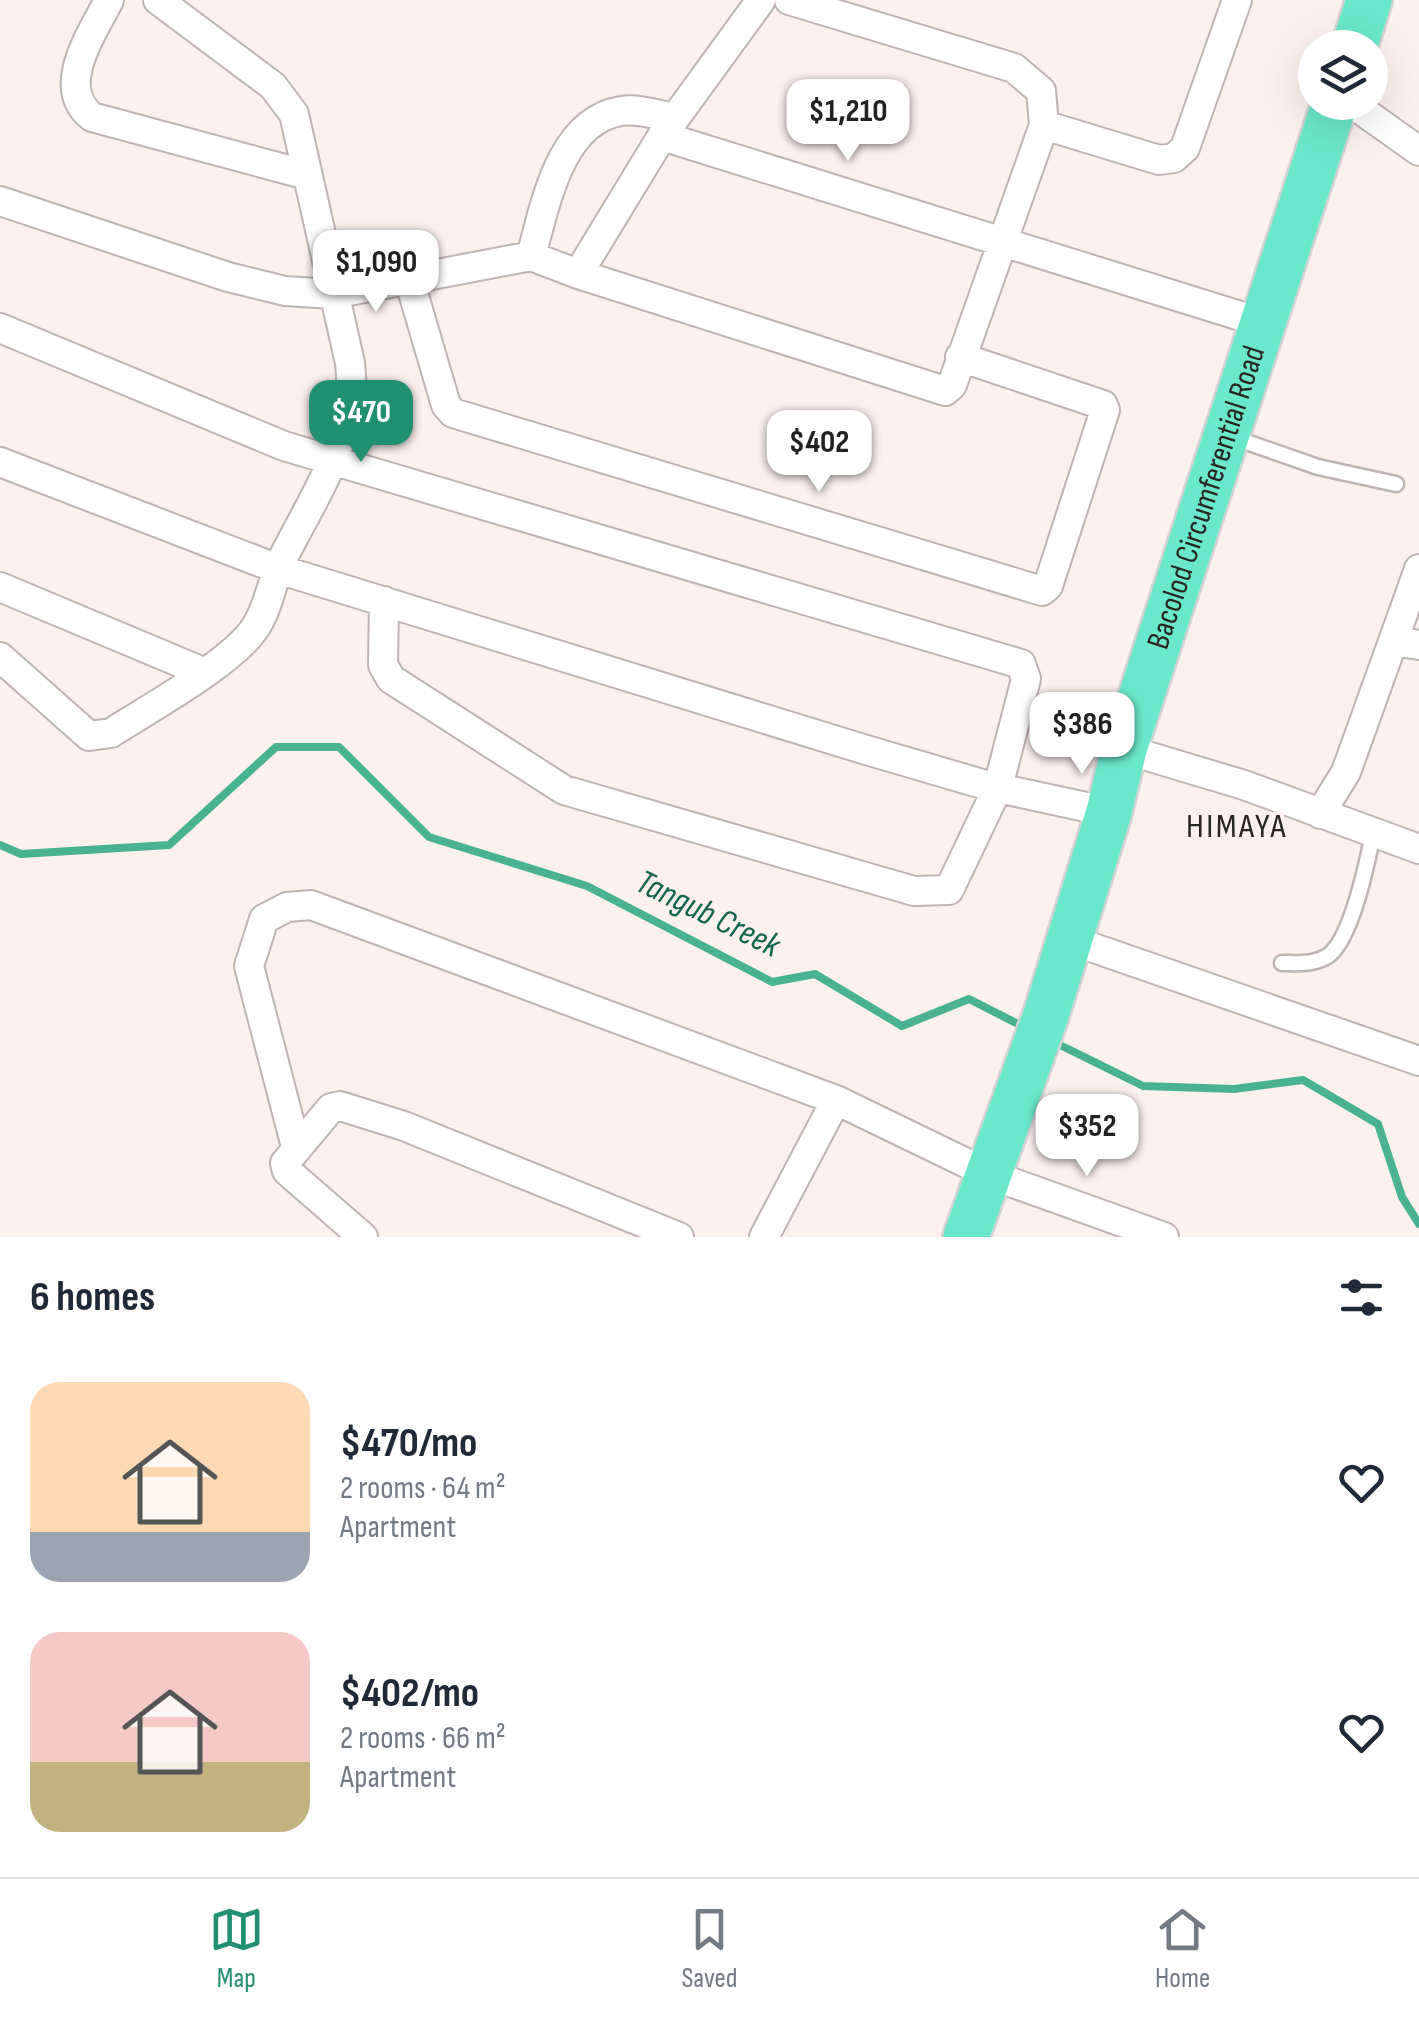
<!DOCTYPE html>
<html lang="en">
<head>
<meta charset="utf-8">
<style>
  :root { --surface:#fff; --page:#f2f2f3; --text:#1f2937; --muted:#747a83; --line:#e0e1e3; --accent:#219070 }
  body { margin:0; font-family:"Sofia Sans Condensed",sans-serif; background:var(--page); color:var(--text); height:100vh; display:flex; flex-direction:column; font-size:38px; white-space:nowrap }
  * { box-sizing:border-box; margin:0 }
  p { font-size:32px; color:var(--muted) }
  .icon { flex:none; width:55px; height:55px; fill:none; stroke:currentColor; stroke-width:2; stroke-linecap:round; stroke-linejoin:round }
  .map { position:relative; height:1237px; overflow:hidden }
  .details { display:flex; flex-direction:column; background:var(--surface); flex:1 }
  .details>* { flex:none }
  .buttons { position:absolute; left:1298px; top:30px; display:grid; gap:20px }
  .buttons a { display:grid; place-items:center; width:90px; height:90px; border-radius:50%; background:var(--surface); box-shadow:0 10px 40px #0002; font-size:50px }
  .price { position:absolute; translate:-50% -85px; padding:0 22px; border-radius:20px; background:#fff; color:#222; font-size:32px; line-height:65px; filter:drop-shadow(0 2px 5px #0008) }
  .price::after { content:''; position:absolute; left:50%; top:60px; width:30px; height:22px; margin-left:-15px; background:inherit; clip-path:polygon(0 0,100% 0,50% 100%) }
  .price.current { background:var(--accent); color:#fff }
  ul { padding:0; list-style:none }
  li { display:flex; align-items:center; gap:30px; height:250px; padding:0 30px }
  li span { display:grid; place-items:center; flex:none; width:280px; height:200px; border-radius:30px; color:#555 }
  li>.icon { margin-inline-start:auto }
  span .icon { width:120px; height:120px; fill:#fffc; stroke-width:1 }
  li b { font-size:42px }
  h2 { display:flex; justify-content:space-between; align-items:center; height:120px; padding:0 30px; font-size:42px }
  .tab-bar { display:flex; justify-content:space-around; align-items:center; height:140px; border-top:2px solid var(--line); background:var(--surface); font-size:28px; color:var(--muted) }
  .tab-bar a { display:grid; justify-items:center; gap:5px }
  .tab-bar .current { color:var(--accent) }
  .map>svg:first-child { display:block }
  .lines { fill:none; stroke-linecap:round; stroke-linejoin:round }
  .stream { stroke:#49b391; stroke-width:8 }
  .service-casing { stroke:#bfb4b3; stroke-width:19 }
  .minor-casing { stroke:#bfb4b3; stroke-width:32 }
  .primary-casing { stroke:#d4d3d3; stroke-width:50 }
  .service { stroke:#fff; stroke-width:14 }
  .minor { stroke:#fff; stroke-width:28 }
  .primary { stroke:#6ae8cb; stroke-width:45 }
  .labels { text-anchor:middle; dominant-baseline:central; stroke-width:8; stroke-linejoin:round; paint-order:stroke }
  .street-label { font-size:32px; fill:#292524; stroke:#fdf1f0 }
  .neighbourhood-label { font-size:35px; letter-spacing:2.5px; fill:#292524; stroke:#fdf1f0 }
  .water-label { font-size:35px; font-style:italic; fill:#13654e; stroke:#fdf1f0 }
</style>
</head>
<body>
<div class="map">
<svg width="1419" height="1237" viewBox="0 0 1419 1237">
  <rect width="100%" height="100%" fill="#fdf1f0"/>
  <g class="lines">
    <!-- stream -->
    <path class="stream" d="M0 845 21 854 169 845 276 747H339L429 837 587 886 772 982 815 974 902 1026 969 999 1024 1027
      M1050 1040 1143 1086 1234 1089 1303 1080 1378 1124 1402 1197 1419 1224"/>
    <defs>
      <path id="service" d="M1232 437 1318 467 1396 484
        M1282 963C1297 963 1315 965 1329 955 1352 937 1367 863 1373 834"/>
      <path id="minor" d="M109 0C92 34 54 87 92 117L307 175
        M761 0 662 136 1263 323
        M789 0 1014 68 1041 91 1044 125
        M1350 102 1419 151
        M0 201 228 277 285 291 333 294 531 256 578 274 662 136
        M531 256C545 207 559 121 621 111 638 108 658 115 675 118
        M578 274 945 391 952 385 1044 125 1159 160 1174 158 1185 148 1237 0
        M409 279 446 405 453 413 1042 591 1048 586 1105 410 1103 405 960 357
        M0 328 284 446 1021 664 1026 679 998 787 949 890 914 891 564 790 391 679 383 665 384 601
        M0 462 278 569 863 749 989 786 1109 812
        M0 587 203 672
        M1393 641 1419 645
        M0 657 89 736 111 733C148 709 232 663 255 628 268 609 271 585 280 564 310 502 359 435 350 363L294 114 273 86 158 0
        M1124 749 1244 785 1419 849
        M1320 814 1346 772 1419 569
        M1068 939 1419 1061
        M296 1147 249 966 264 919 287 907 311 905 836 1100 991 1175 1164 1237
        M363 1237 287 1171 285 1163 331 1108 340 1106 404 1126 679 1237
        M764 1237 836 1100"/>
      <g id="primary">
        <path d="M1354 48 1369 0"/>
        <path id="s1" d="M966 1237 1046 1015 1109 812 1124 749 1335 102"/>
      </g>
    </defs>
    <!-- service casing -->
    <use href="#service" class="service-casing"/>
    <!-- minor casing -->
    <use href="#minor" class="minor-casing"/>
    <!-- primary casing -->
    <use href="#primary" class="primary-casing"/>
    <!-- service -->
    <use href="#service" class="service"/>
    <!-- minor -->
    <use href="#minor" class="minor"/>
    <!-- primary -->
    <use href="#primary" class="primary"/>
  </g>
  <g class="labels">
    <!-- street labels -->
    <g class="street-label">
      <text stroke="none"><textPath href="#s1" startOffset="778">Bacolod Circumferential Road</textPath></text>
    </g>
    <!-- neighbourhood labels -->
    <g class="neighbourhood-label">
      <text x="1237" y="826">HIMAYA</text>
    </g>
    <!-- water labels -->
    <g class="water-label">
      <text transform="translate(708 914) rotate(26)">Tangub Creek</text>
    </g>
  </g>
</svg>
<div class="buttons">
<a><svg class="icon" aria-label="layers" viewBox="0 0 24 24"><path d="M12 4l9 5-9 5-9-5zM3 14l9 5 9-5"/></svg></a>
</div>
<b class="price" style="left:848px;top:164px">$1,210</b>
<b class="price" style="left:376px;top:315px">$1,090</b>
<b class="price current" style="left:361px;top:465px">$470</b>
<b class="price" style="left:819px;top:495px">$402</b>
<b class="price" style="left:1082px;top:777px">$386</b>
<b class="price" style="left:1087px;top:1179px">$352</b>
</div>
<section class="details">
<h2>6 homes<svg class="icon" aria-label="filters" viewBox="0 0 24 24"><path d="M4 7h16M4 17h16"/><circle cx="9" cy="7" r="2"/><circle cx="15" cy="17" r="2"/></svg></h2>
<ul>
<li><span style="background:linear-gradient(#ffd9b3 75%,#9aa5b1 0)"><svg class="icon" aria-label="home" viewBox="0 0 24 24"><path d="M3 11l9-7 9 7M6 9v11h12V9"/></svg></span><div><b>$470/mo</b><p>2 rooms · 64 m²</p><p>Apartment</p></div><svg class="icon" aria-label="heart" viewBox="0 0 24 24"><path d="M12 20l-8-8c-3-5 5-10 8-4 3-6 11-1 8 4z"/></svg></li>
<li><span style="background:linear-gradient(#f6c9c9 65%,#c2b280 0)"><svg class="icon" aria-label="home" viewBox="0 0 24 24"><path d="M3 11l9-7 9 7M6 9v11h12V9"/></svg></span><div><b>$402/mo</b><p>2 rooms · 66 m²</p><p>Apartment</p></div><svg class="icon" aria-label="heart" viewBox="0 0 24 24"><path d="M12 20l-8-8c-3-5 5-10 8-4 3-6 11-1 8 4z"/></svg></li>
</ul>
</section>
<nav class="tab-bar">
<a class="current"><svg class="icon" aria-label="map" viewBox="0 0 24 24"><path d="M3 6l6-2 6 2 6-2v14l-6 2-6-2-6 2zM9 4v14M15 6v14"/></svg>Map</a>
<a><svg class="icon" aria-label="saved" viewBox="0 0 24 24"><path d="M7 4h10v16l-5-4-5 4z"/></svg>Saved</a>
<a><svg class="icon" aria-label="home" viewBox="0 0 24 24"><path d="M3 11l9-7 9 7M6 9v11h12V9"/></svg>Home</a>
</nav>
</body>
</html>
